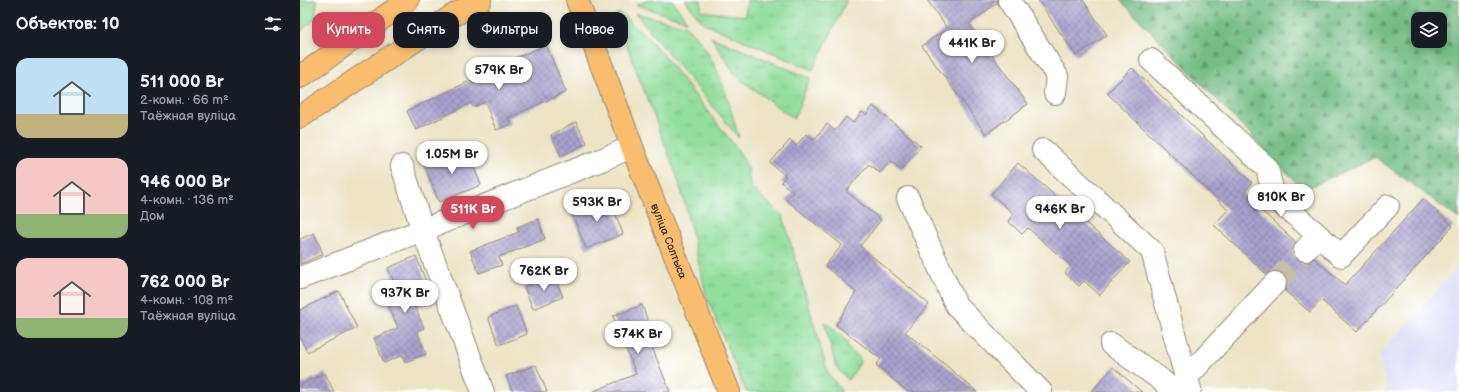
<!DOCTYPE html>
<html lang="ru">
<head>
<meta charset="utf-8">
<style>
  :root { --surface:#171b24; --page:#242831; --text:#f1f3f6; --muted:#9ea1a6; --accent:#d1495b }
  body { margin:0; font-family:"Balsamiq Sans",sans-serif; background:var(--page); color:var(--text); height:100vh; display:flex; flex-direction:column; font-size:15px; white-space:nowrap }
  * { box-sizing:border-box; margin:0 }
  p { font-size:13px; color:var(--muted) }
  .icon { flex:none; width:22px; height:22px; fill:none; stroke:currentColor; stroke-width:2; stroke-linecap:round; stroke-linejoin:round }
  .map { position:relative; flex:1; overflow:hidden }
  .panel { display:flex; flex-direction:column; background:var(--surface); width:300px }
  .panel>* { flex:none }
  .hud { position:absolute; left:12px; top:12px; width:380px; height:36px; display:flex; gap:8px }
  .buttons { position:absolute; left:1111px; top:12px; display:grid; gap:8px }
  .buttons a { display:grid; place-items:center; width:36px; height:36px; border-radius:8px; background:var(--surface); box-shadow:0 2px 6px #0003; font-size:20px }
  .price { position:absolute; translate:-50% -34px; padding:0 9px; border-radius:14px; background:#fff; color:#222; font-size:13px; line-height:26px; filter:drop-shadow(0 1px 2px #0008) }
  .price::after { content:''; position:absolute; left:50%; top:24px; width:12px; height:9px; margin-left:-6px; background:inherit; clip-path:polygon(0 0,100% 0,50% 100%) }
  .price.on { background:var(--accent); color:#fff }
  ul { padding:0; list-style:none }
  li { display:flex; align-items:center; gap:12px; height:100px; padding:0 16px }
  li span { display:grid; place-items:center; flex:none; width:112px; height:80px; border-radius:12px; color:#555 }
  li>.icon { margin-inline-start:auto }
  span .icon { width:48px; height:48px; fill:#fffc; stroke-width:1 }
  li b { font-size:17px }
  h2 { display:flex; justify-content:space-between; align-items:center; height:48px; padding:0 16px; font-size:17px }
  .tag { padding:0 14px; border-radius:12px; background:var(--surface); box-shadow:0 2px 6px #0003; font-size:14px; line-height:36px }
  .tag.on { background:var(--accent); color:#fff }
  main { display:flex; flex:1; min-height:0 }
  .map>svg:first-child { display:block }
  .built { fill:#d6d8f8 }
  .grass { fill:url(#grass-tufts); stroke:#5e8464 }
  .forest { fill:url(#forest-firs); stroke:#507458; fill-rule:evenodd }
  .building { fill:url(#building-cross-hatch) }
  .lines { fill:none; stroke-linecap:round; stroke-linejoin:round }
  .minor-tunnel { stroke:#c5bfa6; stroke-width:22; stroke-dasharray:22 11; stroke-linecap:butt }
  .minor-casing { stroke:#8c8878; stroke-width:24 }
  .major-casing { stroke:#8c8878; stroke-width:24 }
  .minor { stroke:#fff; stroke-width:22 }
  .major { stroke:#fabe6e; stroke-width:22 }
  .labels { text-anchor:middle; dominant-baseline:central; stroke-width:3; stroke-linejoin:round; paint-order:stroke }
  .street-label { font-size:11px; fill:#2b2b2b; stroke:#fff }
</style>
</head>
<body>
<main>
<section class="panel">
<h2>Объектов: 10<svg class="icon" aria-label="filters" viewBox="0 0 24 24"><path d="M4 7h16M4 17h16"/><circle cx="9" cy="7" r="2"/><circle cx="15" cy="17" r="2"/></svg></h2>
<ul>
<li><span style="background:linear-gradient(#bfe0f5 70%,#c2b280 0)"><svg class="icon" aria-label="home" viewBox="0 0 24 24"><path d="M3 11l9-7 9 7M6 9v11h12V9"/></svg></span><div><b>511 000 Br</b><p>2-комн. · 66 m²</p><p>Таёжная вуліца</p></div></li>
<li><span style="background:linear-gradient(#f6c9c9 70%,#8fb573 0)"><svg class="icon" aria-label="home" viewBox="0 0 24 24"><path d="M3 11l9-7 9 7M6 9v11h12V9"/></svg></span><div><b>946 000 Br</b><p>4-комн. · 136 m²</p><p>Дом</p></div></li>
<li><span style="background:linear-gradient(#f6c9c9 75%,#8fb573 0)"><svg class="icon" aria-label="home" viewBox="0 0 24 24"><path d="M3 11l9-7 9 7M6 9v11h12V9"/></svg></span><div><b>762 000 Br</b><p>4-комн. · 108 m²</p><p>Таёжная вуліца</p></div></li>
</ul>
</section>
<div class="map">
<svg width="1159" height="392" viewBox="0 0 1159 392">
  <defs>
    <pattern id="grass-tufts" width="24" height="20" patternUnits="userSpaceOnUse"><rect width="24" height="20" fill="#92de9c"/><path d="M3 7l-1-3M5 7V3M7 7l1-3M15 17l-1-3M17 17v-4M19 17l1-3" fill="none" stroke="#7ebf87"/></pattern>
    <pattern id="forest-firs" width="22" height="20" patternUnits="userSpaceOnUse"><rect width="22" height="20" fill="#75bd84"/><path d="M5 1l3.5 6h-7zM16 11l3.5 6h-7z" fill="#609a6c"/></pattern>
    <pattern id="building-cross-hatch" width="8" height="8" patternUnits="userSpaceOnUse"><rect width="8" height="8" fill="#a9a1cf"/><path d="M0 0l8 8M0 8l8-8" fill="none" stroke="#8a83a8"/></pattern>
  </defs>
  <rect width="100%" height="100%" fill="#fff"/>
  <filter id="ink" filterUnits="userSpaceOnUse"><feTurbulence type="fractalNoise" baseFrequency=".025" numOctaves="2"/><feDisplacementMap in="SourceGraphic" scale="8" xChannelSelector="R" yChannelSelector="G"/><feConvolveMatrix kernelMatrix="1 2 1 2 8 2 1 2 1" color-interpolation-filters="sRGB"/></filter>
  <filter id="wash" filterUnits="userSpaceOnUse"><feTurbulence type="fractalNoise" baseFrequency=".012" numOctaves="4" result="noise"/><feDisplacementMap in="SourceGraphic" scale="16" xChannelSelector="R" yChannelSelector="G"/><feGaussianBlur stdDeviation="0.9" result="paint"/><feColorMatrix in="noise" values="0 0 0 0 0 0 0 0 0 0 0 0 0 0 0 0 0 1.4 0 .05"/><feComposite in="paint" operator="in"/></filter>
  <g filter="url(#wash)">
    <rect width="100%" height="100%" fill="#ece4c5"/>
    <!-- built -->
    <path class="built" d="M1159 265V392H1088L1079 355Z"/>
    <!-- grass -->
    <path class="grass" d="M0 0H17L15 19 0 32Z
      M349 0H372L387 21 336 5Z
      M385 0H401V11L445 16 447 0H547L513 70 403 23Z
      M320 13 345 35 361 52 438 150 448 168 450 187 483 216 528 373 542 392H446L407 298 385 204 376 173 315 15Z
      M335 13 384 25C418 53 427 98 439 138Z
      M411 37 510 78 494 119 436 76Z
      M524 321 547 341 548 349 559 357 560 363 548 380 536 367Z"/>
    <!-- forest -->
    <path class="forest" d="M820 0H1159V219L1075 157 1004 190ZM1118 19H1140V41H1118Z"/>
    <g id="blocks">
      <!-- building -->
      <path class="building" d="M627 0H697V3L669 24 728 104 686 134 622 46 647 28Z
        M738 0H783L807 35 776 56Z
        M246 45 266 92 208 118 211 124 196 130 185 102 173 107 171 103 116 130 107 111 172 80 171 77Z
        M832 68 952 183 943 194 996 242 993 248V254L997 259 1003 262H1009L1014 258 1045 285 1123 199 1153 226 1057 332 1021 300 1010 312 985 291 987 285V280L983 274 978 271H972L966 274 914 225 928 210 807 93Z
        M573 106 621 146 602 170 591 161 580 173 569 164 546 191 581 220 560 246 629 304 605 332 636 357 677 392H608L576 365 581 359 536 325 556 292 525 266 542 245 486 200 493 192 481 182 486 176 470 163 490 140 496 146 506 134 514 140 527 124 535 131 546 117 553 123 562 112 566 115Z
        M276 122 287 143 261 156 251 135Z
        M166 148 181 185 139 202 124 165Z
        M718 163 830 262 800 295 784 281 779 286 765 273 771 266 728 228 722 234 708 221 714 214 691 194Z
        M309 197 323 234 286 249 271 211Z
        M238 219 245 239 199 257 202 265 179 273 170 251 219 232 217 227Z
        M14 233 23 254 0 264V239Z
        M116 256 127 284 121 287 127 302 115 307 124 328 117 331 126 354 105 362 103 355 84 363 74 338 98 328 88 304 101 299 88 268Z
        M254 275 263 297 233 309 224 287Z
        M39 291 57 328 7 352 0 337V310Z
        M342 305 353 335 348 337 370 392H294V391L336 374 313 316Z
        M216 306 227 334 199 345 188 317Z
        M236 365 247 392H213L206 376Z
        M813 367 842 392H791Z
        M25 373 34 392H0V385Z"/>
    </g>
  </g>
  <g filter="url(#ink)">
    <use href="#blocks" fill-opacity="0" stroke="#8c8878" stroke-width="1"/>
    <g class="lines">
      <!-- minor-tunnel -->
      <path class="minor-tunnel" d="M975 283 1005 250"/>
      <defs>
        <path id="minor" d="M709 0 757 76 755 93
          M851 60 967 168 974 197 1018 235
          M743 150 852 251 886 378
          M102 166 123 231 183 392
          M608 198 656 305 741 392
          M1005 250 1018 235 1041 256 1088 206
          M0 278 301 160 332 147
          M811 344 860 379 875 392
          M890 389 886 378 975 283"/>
        <g id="major">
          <path id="s1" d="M277 0 332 147 429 392"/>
          <path d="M0 77 108 0"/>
          <path d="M0 117 149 18 180 0"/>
        </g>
      </defs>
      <!-- minor casing -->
      <use href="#minor" class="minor-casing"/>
      <!-- major casing -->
      <use href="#major" class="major-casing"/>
      <!-- minor -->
      <use href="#minor" class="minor"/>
      <!-- major -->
      <use href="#major" class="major"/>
    </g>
  </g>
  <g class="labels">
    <!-- street labels -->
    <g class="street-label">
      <text stroke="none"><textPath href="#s1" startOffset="258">вуліца Солтыса</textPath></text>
    </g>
  </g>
</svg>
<div class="buttons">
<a><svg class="icon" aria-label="layers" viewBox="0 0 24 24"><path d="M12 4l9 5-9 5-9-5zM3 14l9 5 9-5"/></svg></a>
</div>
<b class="price" style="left:672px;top:64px">441K Br</b>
<b class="price" style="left:199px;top:91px">579K Br</b>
<b class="price" style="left:152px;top:175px">1.05M Br</b>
<b class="price" style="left:981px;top:218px">810K Br</b>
<b class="price" style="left:297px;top:223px">593K Br</b>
<b class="price on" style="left:173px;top:230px">511K Br</b>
<b class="price" style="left:760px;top:230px">946K Br</b>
<b class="price" style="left:244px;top:292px">762K Br</b>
<b class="price" style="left:105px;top:314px">937K Br</b>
<b class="price" style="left:338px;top:355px">574K Br</b>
<div class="hud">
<a class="tag on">Купить</a>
<a class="tag">Снять</a>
<a class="tag">Фильтры</a>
<a class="tag">Новое</a>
</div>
</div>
</main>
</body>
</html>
